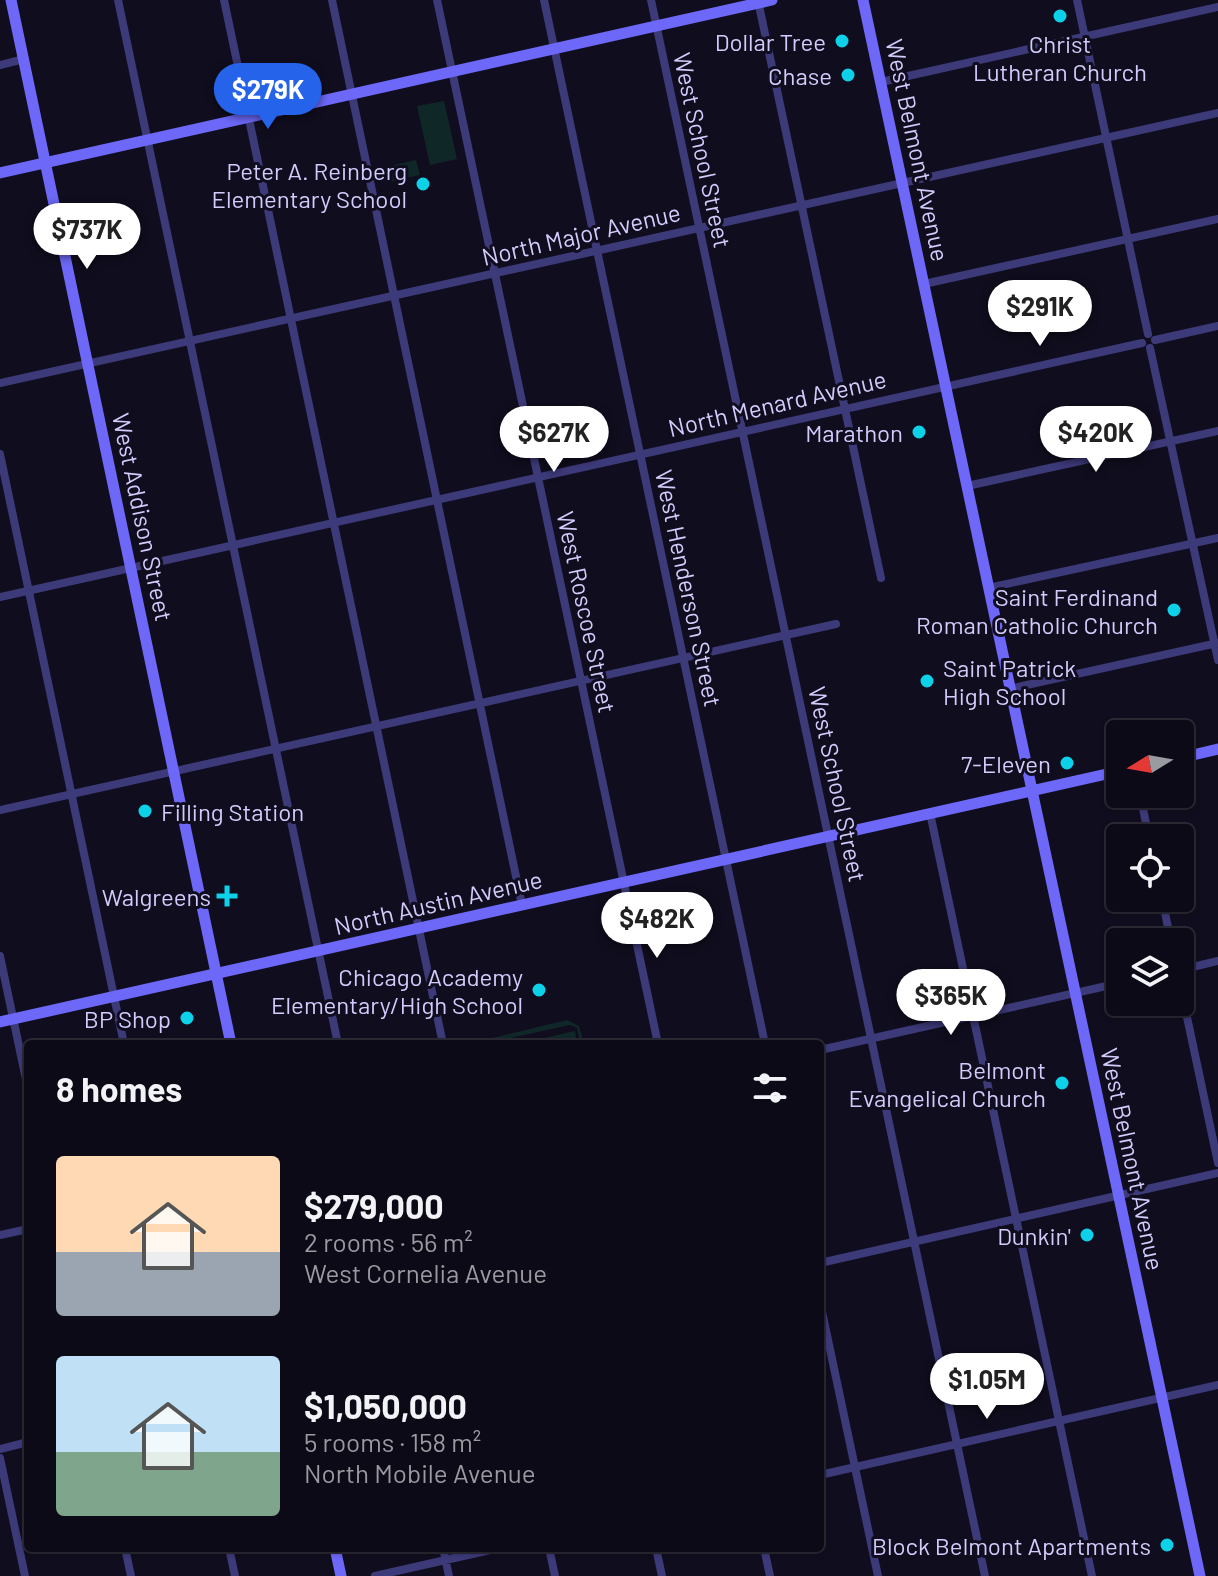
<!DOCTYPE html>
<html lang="en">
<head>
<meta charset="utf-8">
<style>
  :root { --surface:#0c0a16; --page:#1a1823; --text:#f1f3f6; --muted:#9a9aa1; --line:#2c2b35; --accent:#2563eb }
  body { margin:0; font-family:Barlow,sans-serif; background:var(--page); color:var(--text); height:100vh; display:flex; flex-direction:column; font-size:30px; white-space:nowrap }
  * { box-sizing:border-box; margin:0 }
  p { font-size:26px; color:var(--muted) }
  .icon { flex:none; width:44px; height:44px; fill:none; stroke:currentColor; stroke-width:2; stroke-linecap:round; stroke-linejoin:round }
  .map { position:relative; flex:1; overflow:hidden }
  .sheet { position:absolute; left:24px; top:1040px; width:800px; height:512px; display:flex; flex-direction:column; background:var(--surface); border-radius:8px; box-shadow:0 2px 6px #0004,0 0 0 2px var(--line) }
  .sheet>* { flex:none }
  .needle { width:52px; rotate:259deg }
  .fabs { position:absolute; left:1106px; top:720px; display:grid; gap:16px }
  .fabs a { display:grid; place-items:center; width:88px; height:88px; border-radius:8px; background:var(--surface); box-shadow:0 2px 6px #0004,0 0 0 2px var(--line); font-size:40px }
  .price { position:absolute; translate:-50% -68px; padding:0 18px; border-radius:28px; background:#fff; color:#222; font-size:26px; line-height:52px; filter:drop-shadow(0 2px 4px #0008) }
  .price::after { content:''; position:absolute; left:50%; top:48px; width:24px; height:18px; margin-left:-12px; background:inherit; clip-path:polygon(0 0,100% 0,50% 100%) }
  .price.on { background:var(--accent); color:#fff }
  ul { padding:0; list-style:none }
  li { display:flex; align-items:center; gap:24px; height:200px; padding:0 32px }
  li span { display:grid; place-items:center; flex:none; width:224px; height:160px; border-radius:8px; color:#555 }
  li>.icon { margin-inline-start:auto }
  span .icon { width:96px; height:96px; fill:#fffc; stroke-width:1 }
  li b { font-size:34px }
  h2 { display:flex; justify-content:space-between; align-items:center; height:96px; padding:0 32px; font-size:34px }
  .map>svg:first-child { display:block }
  .green { fill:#102727 }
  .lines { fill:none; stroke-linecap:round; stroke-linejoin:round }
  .street { stroke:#3d3a7a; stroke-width:8 }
  .secondary { stroke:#6d68f8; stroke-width:11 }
  .poi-dot { fill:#0cd1e9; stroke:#100d1e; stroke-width:3 }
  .labels { text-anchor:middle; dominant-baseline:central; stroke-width:6; stroke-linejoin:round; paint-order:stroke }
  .poi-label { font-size:24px; fill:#d2ccfc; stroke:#100d1e; text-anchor:end }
  .street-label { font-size:24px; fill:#d2ccfc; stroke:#100d1e }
</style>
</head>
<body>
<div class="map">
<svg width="1218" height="1576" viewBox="0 0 1218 1576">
  <rect width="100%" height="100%" fill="#100d1e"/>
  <!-- green -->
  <path class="green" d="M444 101 457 159 430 165 417 106Z
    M416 160 420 175 389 182 385 167Z
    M567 1020 579 1026 584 1044H580L577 1028 570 1025 482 1044H467Z
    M575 1031 577 1044H518Z"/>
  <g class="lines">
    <!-- street -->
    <path class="street" d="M118 0 338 1044
      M224 0 443 1044
      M332 0 522 905
      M437 0 658 1044
      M544 0 765 1044
      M651 0 985 1576
      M1077 0 1148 334
      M758 1 881 578
      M0 65 24 59
      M881 82 1218 7
      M924 284 1218 219
      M1155 340 1218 326
      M1150 348 1218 660
      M0 383 1218 113
      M0 454 124 1044
      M967 486 1218 431
      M988 588 1218 538
      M0 597 1142 343
      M1009 689 1218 643
      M1140 794 1149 838
      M0 810 836 624
      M930 813 1092 1576
      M1162 898 1171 942
      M0 956 28 1089
      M1180 970 1218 961
      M1180 984 1218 1163
      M820 1050 1120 983
      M0 1235 28 1229
      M820 1263 1218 1173
      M820 1302 878 1576
      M0 1449 28 1442
      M0 1458 25 1576
      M820 1475 1218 1385
      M125 1548 131 1576
      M229 1548 235 1576
      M443 1548 449 1576
      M549 1548 555 1576
      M656 1548 662 1576
      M764 1548 770 1576
      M375 1576 499 1548"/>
    <!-- secondary -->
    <path class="secondary" d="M11 0 231 1044
      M863 0 1200 1576
      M0 173 772 0
      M1180 758 1218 749
      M0 1022 1120 771
      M335 1548 341 1576"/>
  </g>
  <!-- markers -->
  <g class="poi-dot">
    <circle cx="1060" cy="16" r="8"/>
    <circle cx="842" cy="41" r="8"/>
    <circle cx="848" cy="75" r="8"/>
    <circle cx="423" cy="184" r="8"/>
    <circle cx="919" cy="432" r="8"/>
    <circle cx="1174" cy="610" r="8"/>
    <circle cx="927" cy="681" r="8"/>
    <circle cx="1067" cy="763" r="8"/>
    <circle cx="145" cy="811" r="8"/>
    <path d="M223 884h8v8h8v8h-8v8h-8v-8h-8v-8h8z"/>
    <circle cx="539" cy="990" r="8"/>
    <circle cx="187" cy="1018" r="8"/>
    <circle cx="1062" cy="1083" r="8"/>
    <circle cx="1087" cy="1235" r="8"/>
    <circle cx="1167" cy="1545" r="8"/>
  </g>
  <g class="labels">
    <!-- poi labels -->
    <g class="poi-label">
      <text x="826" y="41">Dollar Tree</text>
      <text x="1060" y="43" text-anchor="middle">Christ<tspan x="1060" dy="28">Lutheran Church</tspan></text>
      <text x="832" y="75">Chase</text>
      <text x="407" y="170">Peter A. Reinberg<tspan x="407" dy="28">Elementary School</tspan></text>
      <text x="903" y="432">Marathon</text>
      <text x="1158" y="596">Saint Ferdinand<tspan x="1158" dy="28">Roman Catholic Church</tspan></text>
      <text x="943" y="667" text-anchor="start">Saint Patrick<tspan x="943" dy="28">High School</tspan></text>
      <text x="1051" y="763">7-Eleven</text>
      <text x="161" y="811" text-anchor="start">Filling Station</text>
      <text x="211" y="896">Walgreens</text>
      <text x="523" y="976">Chicago Academy<tspan x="523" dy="28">Elementary/High School</tspan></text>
      <text x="171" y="1018">BP Shop</text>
      <text x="1046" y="1069">Belmont<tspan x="1046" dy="28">Evangelical Church</tspan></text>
      <text x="1071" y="1235">Dunkin'</text>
      <text x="1151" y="1545">Block Belmont Apartments</text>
    </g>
    <!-- street labels -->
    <g class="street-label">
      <text transform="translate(703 150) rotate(78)">West School Street</text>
      <text transform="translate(918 150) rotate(78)">West Belmont Avenue</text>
      <text transform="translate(581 234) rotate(-13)">North Major Avenue</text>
      <text transform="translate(777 403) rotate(-13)">North Menard Avenue</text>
      <text transform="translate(143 517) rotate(78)">West Addison Street</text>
      <text transform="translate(689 588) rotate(78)">West Henderson Street</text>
      <text transform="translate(587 612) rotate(78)">West Roscoe Street</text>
      <text transform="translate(838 784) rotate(78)">West School Street</text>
      <text transform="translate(438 902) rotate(-13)">North Austin Avenue</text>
      <text transform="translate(1133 1159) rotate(78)">West Belmont Avenue</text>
    </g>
  </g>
</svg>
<div class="fabs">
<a><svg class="needle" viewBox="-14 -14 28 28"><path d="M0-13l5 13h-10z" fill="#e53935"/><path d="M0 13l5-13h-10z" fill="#9a9aa1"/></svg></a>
<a><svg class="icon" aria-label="locate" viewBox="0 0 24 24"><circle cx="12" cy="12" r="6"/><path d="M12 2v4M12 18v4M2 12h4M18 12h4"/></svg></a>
<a><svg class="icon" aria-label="layers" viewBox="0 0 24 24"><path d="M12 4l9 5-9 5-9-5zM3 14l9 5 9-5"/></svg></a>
</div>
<b class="price on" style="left:268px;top:131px">$279K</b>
<b class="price" style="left:87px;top:271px">$737K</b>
<b class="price" style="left:1040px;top:348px">$291K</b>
<b class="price" style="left:554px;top:474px">$627K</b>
<b class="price" style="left:1096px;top:474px">$420K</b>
<b class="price" style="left:657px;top:960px">$482K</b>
<b class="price" style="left:951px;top:1037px">$365K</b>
<b class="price" style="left:987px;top:1421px">$1.05M</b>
<section class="sheet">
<h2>8 homes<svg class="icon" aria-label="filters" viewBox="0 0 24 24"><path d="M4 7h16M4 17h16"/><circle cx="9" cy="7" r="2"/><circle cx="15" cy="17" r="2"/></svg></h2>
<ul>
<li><span style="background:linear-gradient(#ffd9b3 60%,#9aa5b1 0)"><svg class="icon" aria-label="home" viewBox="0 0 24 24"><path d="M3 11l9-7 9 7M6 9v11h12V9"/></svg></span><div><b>$279,000</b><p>2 rooms · 56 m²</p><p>West Cornelia Avenue</p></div></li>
<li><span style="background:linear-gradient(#bfe0f5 60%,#7fa58c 0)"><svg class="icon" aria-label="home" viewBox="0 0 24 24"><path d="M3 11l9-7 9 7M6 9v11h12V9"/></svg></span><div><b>$1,050,000</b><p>5 rooms · 158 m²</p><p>North Mobile Avenue</p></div></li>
</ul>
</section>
</div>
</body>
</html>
